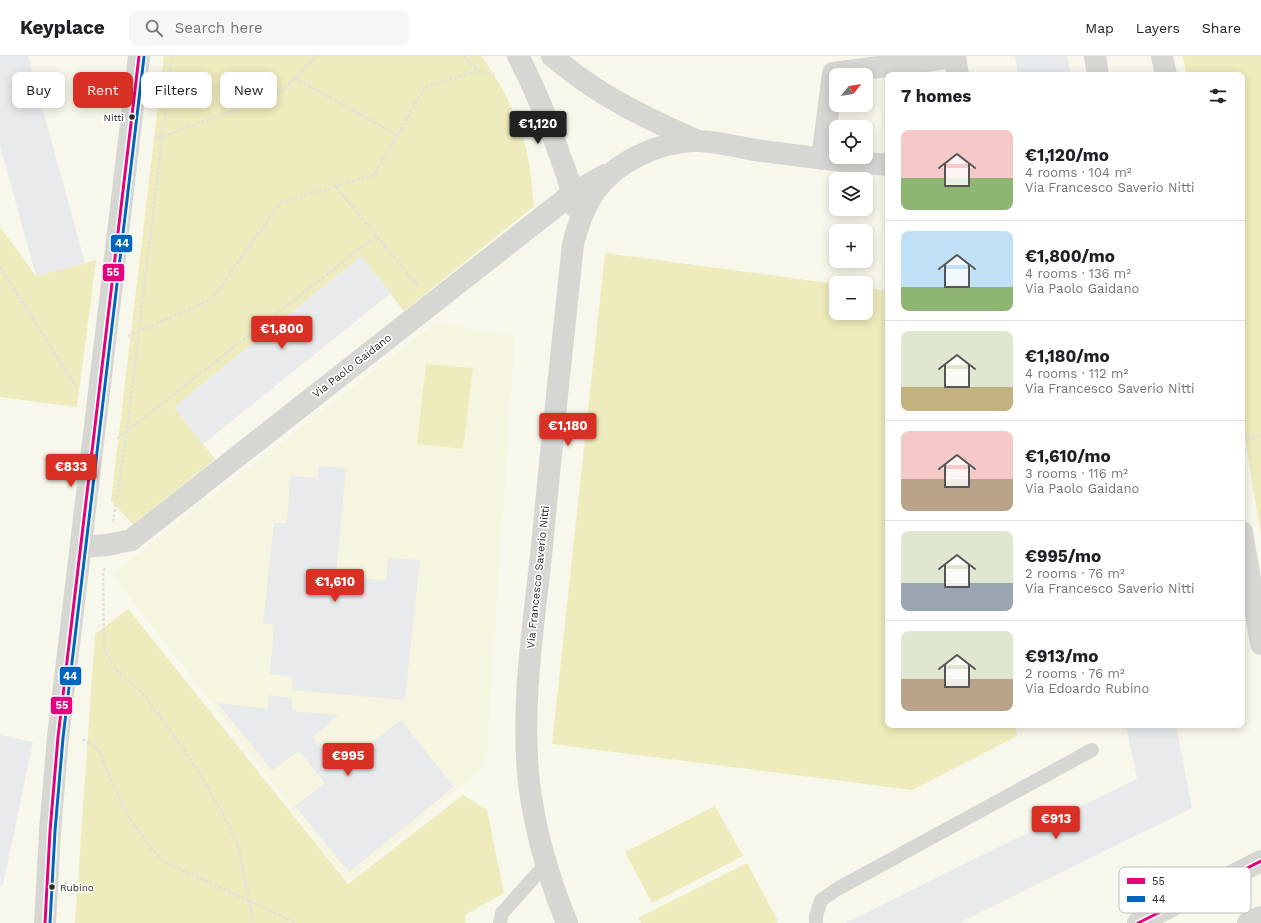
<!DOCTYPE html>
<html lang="en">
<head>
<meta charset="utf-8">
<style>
  :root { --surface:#fff; --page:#f6f6f6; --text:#202124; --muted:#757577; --line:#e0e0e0; --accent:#d93025 }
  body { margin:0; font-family:"Work Sans",sans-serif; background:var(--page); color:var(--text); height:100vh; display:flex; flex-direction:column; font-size:15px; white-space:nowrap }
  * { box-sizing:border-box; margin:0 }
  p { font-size:13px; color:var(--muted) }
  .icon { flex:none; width:22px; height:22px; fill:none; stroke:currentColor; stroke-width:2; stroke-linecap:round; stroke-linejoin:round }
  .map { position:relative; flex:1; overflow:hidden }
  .sheet { position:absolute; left:885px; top:16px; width:360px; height:656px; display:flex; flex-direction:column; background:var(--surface); border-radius:8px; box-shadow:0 2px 10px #0003 }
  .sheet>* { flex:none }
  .banner { position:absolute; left:12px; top:16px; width:380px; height:36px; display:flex; gap:8px }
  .needle { width:26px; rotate:60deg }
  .tools { position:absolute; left:829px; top:12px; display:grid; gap:8px }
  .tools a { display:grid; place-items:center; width:44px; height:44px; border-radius:8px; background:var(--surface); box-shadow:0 2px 10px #0003; font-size:20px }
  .price { position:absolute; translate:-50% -34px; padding:0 9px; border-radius:4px; background:var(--accent); color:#fff; font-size:13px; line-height:26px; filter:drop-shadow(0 1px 2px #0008) }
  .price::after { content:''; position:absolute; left:50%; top:24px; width:12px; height:9px; margin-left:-6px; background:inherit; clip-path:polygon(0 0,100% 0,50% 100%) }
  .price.active { background:#222; color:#fff }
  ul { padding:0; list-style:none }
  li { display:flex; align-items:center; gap:12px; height:100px; padding:0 16px }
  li+li { border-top:1px solid var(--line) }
  li span { display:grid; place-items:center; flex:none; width:112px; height:80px; border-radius:8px; color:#555 }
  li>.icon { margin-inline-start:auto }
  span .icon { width:48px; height:48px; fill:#fffc; stroke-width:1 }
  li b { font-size:17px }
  h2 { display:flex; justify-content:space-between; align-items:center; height:48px; padding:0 16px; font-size:17px }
  .chip { padding:0 14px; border-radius:8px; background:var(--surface); box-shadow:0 2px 10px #0003; font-size:14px; line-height:36px }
  .chip.active { background:var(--accent); color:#fff }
  header { display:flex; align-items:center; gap:24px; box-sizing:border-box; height:56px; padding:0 20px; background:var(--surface); border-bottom:1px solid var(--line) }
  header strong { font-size:19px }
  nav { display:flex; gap:22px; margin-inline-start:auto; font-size:14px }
  .search { width:280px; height:36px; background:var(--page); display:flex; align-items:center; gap:10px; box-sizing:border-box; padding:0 14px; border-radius:8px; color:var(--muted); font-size:15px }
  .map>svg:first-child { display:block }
  .built { fill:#f6f6e0 }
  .green { fill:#eeecbc }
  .building { fill:#e9eaec }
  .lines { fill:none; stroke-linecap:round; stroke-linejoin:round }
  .path { stroke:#e1e1dd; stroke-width:2.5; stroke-dasharray:3 2; stroke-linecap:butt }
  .lane { stroke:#d6d6d3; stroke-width:14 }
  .street { stroke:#d6d6d3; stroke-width:22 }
  .bus-1-casing { stroke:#fff; stroke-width:6 }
  .bus-2-casing { stroke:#fff; stroke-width:6 }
  .bus-1 { stroke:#e5007d; stroke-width:3 }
  .bus-2 { stroke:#0065bd; stroke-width:3 }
  .bus-dot { fill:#2a2a22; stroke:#fff; stroke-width:1.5 }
  .labels { text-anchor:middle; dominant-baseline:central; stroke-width:3.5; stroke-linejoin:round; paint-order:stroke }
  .bus-label { font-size:10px; fill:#2a2a22; stroke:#fff; text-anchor:end }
  .street-label { font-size:11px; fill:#2a2a22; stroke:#fff }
  .key { fill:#fff; stroke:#bfbfbd; stroke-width:1 }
  .key-label { font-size:11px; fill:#2a2a22 }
  .line-badge { stroke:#fff; stroke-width:1.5 }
  .badge-label { font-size:11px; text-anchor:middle; font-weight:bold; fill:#fff }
</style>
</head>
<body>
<header>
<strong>Keyplace</strong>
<div class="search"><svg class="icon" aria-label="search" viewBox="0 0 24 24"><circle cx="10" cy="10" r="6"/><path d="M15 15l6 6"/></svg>Search here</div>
<nav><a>Map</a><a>Layers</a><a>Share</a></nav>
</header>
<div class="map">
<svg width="1261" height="867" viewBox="0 0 1261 867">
  <rect width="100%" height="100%" fill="#f7f7eb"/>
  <!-- built -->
  <path class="built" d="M435 267 515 280 486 709 348 825 112 518Z"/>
  <!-- green -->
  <path class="green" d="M164 0H481C501 26 522 68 528 101 531 117 532 133 534 150L404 255 361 200 174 351 215 403 133 468 111 445Z
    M1183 0H1261V480L1242 363V19H1186Z
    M0 171 36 220 96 204 77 351 0 341Z
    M605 197 836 228V257H866V232L888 235V669H1015L1017 680 912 734 552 688Z
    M426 308 473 312 463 393 417 388Z
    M128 553 348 828 463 739 487 754 504 837 465 859 466 867H75L95 578Z
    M715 750 743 800 652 847 625 796Z
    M747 807 778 865 775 867H641L638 862Z"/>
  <!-- building -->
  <path class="building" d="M0 0H28L85 207 36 220 0 89Z
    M1015 0H1067L1071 19H1018Z
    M361 200 391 237 203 388 174 351Z
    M319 410 346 412 336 519 386 525 388 502 420 504 405 644 292 634 293 621 270 618 274 569 263 567 274 467H287L290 420 318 422Z
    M269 639 292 642V655L339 659 313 681 338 713 401 664 454 731 349 816 295 750 325 727 299 695 272 714 217 647 268 653Z
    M1126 669H1176L1192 752 959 867H845L1137 723Z
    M0 679 33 686 3 829H0Z"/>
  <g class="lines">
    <!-- path -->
    <path class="path" d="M464 0 478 15
      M295 22 397 79
      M154 82 164 80 278 38 301 17 316 0
      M336 131 418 230
      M0 211 76 331
      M128 280 211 244 281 146 374 119 425 31 478 15 494 18
      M117 382H118L376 180
      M1242 383 1261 380
      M113 466 127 374 172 0
      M104 512 103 521 104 588 106 597 115 613 142 637 164 666 196 712 221 754 238 789 254 867
      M83 683 100 696 114 731 128 760 148 789 163 805 296 867"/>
    <!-- lane -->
    <path class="lane" d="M500 867 502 857 547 807
      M816 867V860L821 844 839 832 1092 694"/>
    <!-- street -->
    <path class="street" d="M518 0C535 32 548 65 560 100 566 116 572 132 574 150
      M552 0C596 38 643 61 696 84
      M1095 0 1098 19
      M1162 0 1166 19
      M822 103 833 17 955 1 958 19
      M1242 476 1261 588
      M81 491 107 489 131 484 573 137 605 119
      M45 867 50 775 58 681 139 0
      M567 867C549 823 535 775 529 727 520 645 535 562 543 480 552 382 563 285 573 188 578 169 584 151 595 135 617 105 659 86 695 85 711 84 738 91 755 94 799 100 843 106 888 109
      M1138 867 1261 805
      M1248 867 1261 861"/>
    <defs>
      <path id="bus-1" d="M45 867 50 775 58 681 139 0
        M1138 867 1261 805"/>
      <path id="bus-2" d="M50 867 55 775 63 682 144 1"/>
    </defs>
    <!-- bus-1 casing -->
    <use href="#bus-1" class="bus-1-casing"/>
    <!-- bus-2 casing -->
    <use href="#bus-2" class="bus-2-casing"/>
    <!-- bus-1 -->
    <use href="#bus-1" class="bus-1"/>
    <!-- bus-2 -->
    <use href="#bus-2" class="bus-2"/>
  </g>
  <!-- markers -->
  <g class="bus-dot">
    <circle cx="132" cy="61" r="3.5"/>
    <circle cx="52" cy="831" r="3.5"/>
  </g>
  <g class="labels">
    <!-- bus labels -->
    <g class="bus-label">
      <text x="124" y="61">Nitti</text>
      <text x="60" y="831" text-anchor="start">Rubino</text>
    </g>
    <!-- street labels -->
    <g class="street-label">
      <text transform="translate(352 310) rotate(-38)">Via Paolo Gaidano</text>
      <text transform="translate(538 521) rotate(-84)">Via Francesco Saverio Nitti</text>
    </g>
  </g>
  <!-- legend -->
  <rect x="1119" y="811" width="132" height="46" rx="6" class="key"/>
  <rect x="1127" y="822" width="18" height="6" fill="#e5007d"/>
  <rect x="1127" y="840" width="18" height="6" fill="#0065bd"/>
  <g class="key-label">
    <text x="1152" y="829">55</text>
    <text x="1152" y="847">44</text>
  </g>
  <g class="line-badge">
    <rect x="110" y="178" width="23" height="19" rx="4" fill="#0065bd"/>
    <rect x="102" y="207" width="23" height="19" rx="4" fill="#e5007d"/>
    <rect x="59" y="610" width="23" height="20" rx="4" fill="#0065bd"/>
    <rect x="50" y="640" width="23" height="19" rx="4" fill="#e5007d"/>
  </g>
  <g class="badge-label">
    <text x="122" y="191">44</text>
    <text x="113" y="220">55</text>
    <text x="70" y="624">44</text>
    <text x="62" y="653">55</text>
  </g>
</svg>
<div class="tools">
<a><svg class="needle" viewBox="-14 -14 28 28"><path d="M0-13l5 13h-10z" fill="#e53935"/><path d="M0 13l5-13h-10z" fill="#757577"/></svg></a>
<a><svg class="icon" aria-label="locate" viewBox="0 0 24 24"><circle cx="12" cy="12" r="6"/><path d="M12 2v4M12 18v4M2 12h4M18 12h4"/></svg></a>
<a><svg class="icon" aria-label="layers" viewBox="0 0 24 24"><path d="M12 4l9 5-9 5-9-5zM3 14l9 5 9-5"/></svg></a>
<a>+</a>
<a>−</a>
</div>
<b class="price active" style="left:538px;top:89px">€1,120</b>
<b class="price" style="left:282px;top:294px">€1,800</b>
<b class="price" style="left:568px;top:391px">€1,180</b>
<b class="price" style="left:71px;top:432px">€833</b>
<b class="price" style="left:335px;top:547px">€1,610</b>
<b class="price" style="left:348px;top:721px">€995</b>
<b class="price" style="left:1056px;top:784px">€913</b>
<div class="banner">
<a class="chip">Buy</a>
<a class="chip active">Rent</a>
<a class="chip">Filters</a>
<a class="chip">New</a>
</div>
<section class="sheet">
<h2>7 homes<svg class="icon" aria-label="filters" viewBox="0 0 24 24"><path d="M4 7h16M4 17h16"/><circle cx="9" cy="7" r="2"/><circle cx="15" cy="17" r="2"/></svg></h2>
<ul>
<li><span style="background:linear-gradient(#f6c9c9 60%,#8fb573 0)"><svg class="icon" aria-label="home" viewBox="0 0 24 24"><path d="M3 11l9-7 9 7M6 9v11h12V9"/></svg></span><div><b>€1,120/mo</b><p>4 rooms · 104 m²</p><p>Via Francesco Saverio Nitti</p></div></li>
<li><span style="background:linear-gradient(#bfe0f5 70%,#8fb573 0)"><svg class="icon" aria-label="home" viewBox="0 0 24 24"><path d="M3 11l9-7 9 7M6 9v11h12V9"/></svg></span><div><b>€1,800/mo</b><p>4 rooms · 136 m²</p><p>Via Paolo Gaidano</p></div></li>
<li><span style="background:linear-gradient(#dfe7d0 70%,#c2b280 0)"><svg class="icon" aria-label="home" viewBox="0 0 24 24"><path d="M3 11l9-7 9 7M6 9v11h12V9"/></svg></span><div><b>€1,180/mo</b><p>4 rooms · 112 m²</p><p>Via Francesco Saverio Nitti</p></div></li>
<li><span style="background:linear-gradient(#f6c9c9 60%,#b9a48a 0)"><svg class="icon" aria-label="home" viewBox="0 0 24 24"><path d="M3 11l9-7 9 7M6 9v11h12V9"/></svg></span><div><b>€1,610/mo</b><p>3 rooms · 116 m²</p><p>Via Paolo Gaidano</p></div></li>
<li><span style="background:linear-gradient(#dfe7d0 65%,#9aa5b1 0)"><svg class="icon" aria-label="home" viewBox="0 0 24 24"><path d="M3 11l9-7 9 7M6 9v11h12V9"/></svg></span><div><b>€995/mo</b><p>2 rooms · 76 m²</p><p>Via Francesco Saverio Nitti</p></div></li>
<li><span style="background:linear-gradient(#dfe7d0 60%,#b9a48a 0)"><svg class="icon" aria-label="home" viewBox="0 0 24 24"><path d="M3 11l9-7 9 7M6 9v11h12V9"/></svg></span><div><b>€913/mo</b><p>2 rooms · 76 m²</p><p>Via Edoardo Rubino</p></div></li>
</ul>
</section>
</div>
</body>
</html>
